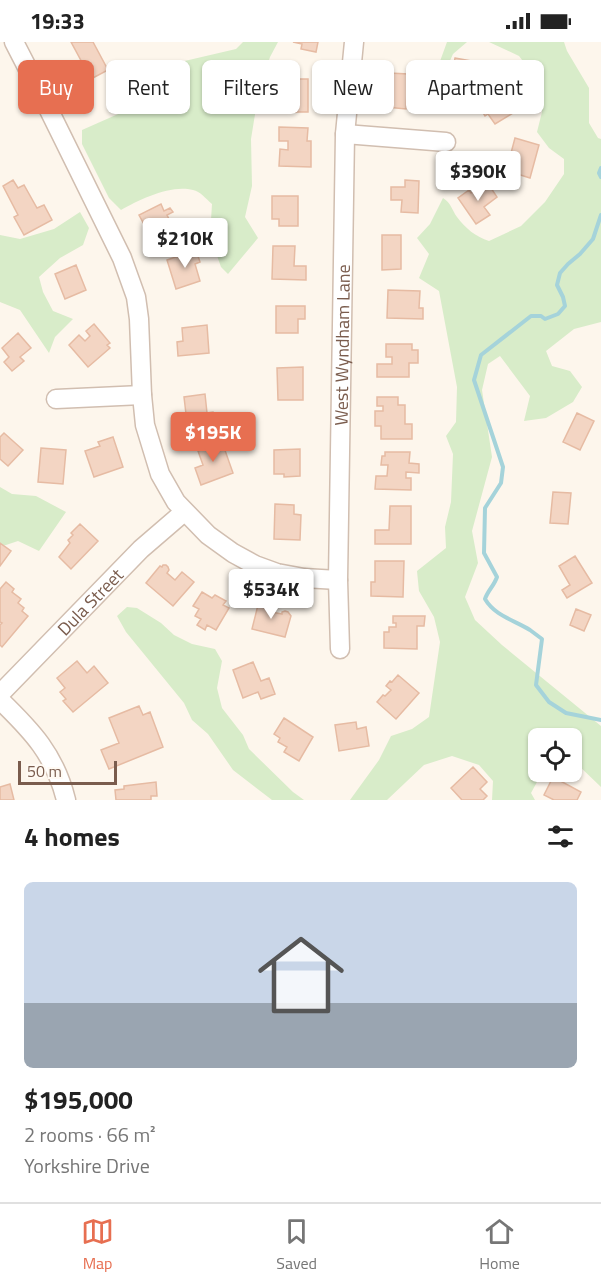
<!DOCTYPE html>
<html lang="en">
<head>
<meta charset="utf-8">
<style>
  :root { --surface:#fff; --page:#f6f6f6; --text:#222; --muted:#767676; --line:#e0e0e0; --accent:#e76f51 }
  body { margin:0; font-family:"Titillium Web",sans-serif; background:var(--page); color:var(--text); height:100vh; display:flex; flex-direction:column; font-size:22px; white-space:nowrap }
  * { box-sizing:border-box; margin:0 }
  p { font-size:20px; color:var(--muted) }
  .icon { flex:none; width:33px; height:33px; fill:none; stroke:currentColor; stroke-width:2; stroke-linecap:round; stroke-linejoin:round }
  .map { position:relative; height:758px; overflow:hidden }
  .side { display:flex; flex-direction:column; background:var(--surface); flex:1 }
  .side>* { flex:none }
  .banner { position:absolute; left:18px; top:18px; width:566px; height:54px; display:flex; gap:12px }
  .fabs { position:absolute; left:528px; top:686px; display:grid; gap:12px }
  .fabs a { display:grid; place-items:center; width:54px; height:54px; border-radius:9px; background:var(--surface); box-shadow:0 2px 4px #0004; font-size:30px }
  .scale { position:absolute; left:18px; bottom:15px; width:99px; box-sizing:border-box; padding-left:6px; border:3px solid #7a5c4d; border-top:0; font-size:16px; line-height:21px; white-space:nowrap; color:#7a5c4d; -webkit-text-stroke:4px #fffaf3; paint-order:stroke }
  .price { position:absolute; translate:-50% -51px; padding:0 14px; border-radius:6px; background:#fff; color:#222; font-size:20px; line-height:39px; filter:drop-shadow(0 2px 3px #0008) }
  .price::after { content:''; position:absolute; left:50%; top:36px; width:18px; height:14px; margin-left:-9px; background:inherit; clip-path:polygon(0 0,100% 0,50% 100%) }
  .price.active { background:var(--accent); color:#fff }
  ul { padding:0; list-style:none }
  li { display:grid; align-content:center; gap:12px; height:318px; padding:0 24px }
  li+li { border-top:2px solid var(--line) }
  li span { display:grid; place-items:center; height:186px; border-radius:9px; color:#555 }
  li>.icon { margin-inline-start:auto }
  span .icon { width:108px; height:108px; fill:#fffc; stroke-width:1 }
  li b { font-size:26px }
  h2 { display:flex; justify-content:space-between; align-items:center; height:72px; padding:0 24px; font-size:26px }
  .tag { padding:0 21px; border-radius:9px; background:var(--surface); box-shadow:0 2px 4px #0004; font-size:21px; line-height:54px }
  .tag.active { background:var(--accent); color:#fff }
  .status { display:flex; justify-content:space-between; align-items:center; height:42px; padding:0 30px; background:var(--surface); direction:ltr }
  .status svg { height:16px; fill:currentColor }
  .tab-bar { display:flex; justify-content:space-around; align-items:center; height:84px; border-top:2px solid var(--line); background:var(--surface); font-size:16px; color:var(--muted) }
  .tab-bar a { display:grid; justify-items:center; gap:3px }
  .tab-bar .active { color:var(--accent) }
  .map>svg:first-child { display:block }
  .green { fill:#d8ecc9 }
  .lines { fill:none; stroke-linecap:round; stroke-linejoin:round }
  .stream { stroke:#a5d3da; stroke-width:4 }
  .building { fill:#f3d5c3; stroke:#e6bba3; stroke-width:1.5 }
  .minor-casing { stroke:#d1beb0; stroke-width:21 }
  .minor { stroke:#fff; stroke-width:18 }
  .labels { text-anchor:middle; dominant-baseline:central; stroke-width:4.5; stroke-linejoin:round; paint-order:stroke }
  .street-label { font-size:18px; fill:#7a5c4d; stroke:#fffaf3 }
</style>
</head>
<body>
<div class="status"><b>19:33</b><svg viewBox="0 0 49 12"><path d="M0 12V9h3v3zM5 12V6h3v6zM10 12V3h3v9zM15 12V0h3v12zM26 1h20v11H26zM47 4h2v5h-2z"/></svg></div>
<div class="map">
<svg width="601" height="758" viewBox="0 0 601 758">
  <rect width="100%" height="100%" fill="#fdf6ec"/>
  <!-- green -->
  <path class="green" d="M243 0H278L270 15 258 54 251 97 252 144 245 175 258 196 228 232 221 225 210 194 212 162C206 157 200 149 193 148 172 142 140 157 121 168L109 156 82 102V88L134 65 169 54 176 21 236 7Z
    M447 0H467L453 12 441 39 432 50 435 33Z
    M489 0H564L567 9 589 46V81L598 96 601 97V280L574 287 546 309 552 324 570 329 582 345 573 360 546 376 524 379 530 354 500 314 488 322 482 348 492 415 472 489 478 521 465 555 475 578 502 603 601 684V745L576 721H572V696H538V729H543L531 751 535 758H492L493 739 479 723 452 714 424 723 387 758H350L379 718 391 694 412 687 429 675 440 600 434 575 419 549 417 529 446 506 445 485 451 460 453 412 446 394 456 380 457 345 439 249 419 236 429 212 417 196 430 182 443 156C451 161 452 168 457 175 465 186 476 195 489 199L521 184 545 160 564 132V117L549 106 537 90 542 70 535 35 519 14Z
    M80 170 89 186 83 203 60 216 39 235 43 250 53 269 73 277 55 295 49 311 20 268 0 260V193L20 197 54 187Z
    M0 445 12 452 36 454 66 470 39 509 18 499 0 505Z
    M127 565 137 566 161 581 174 593 192 602 215 607 222 619 217 646 222 666 243 693 249 707 293 750 304 758H272L233 728 208 692 192 678 184 661 126 590 117 574Z"/>
  <g class="lines">
    <!-- stream -->
    <path class="stream" d="M601 126 599 131 601 135
      M601 173 593 197 580 212 568 222 560 231 557 243 563 255 565 264 558 272 545 277 541 274H531L481 313 474 338 503 425 501 441 485 466 484 511 497 535C494 544 488 548 485 557 495 574 514 578 530 588 534 591 538 594 542 597L536 643 549 660 566 671 601 678"/>
  </g>
  <!-- building -->
  <path class="building" d="M71 0H93L108 28 91 37Z
    M293 0H318L316 10 301 7 302 2Z
    M455 16 472 19 471 22 479 24 475 43 451 38Z
    M389 31 408 32 406 67 386 65Z
    M292 37H308V70H285V49H292Z
    M501 51 507 60 512 57 517 65 511 68 513 71 495 82 488 72 485 74 477 61 491 52 494 56Z
    M279 85 308 86 307 99H311V125L279 124 280 107 288 108V99H279Z
    M515 96 539 103 530 136 511 130 516 113 511 111Z
    M13 138 18 146 24 143 37 166 44 163 52 178 24 193 14 175 18 173 3 144Z
    M405 138 419 139 418 171 401 170 402 158H391V145H405Z
    M487 140 497 155 484 165 490 173 476 182 458 156 469 148 471 151Z
    M272 154H298V184H279V177H272Z
    M161 162 164 169 170 166 173 170 167 173 176 191 159 199 154 190 151 192 147 183 145 184 139 173Z
    M382 193H401V227L382 228Z
    M273 204H295L294 224H306V238L272 237Z
    M196 208 200 220 195 222 200 239 176 247 167 218Z
    M76 223 86 248 65 257 55 232Z
    M388 248 420 249 419 266H423V277L387 276Z
    M276 264H305V277H298V291H276Z
    M94 282 110 301 107 303 110 306 88 325 69 303 79 293 85 299 90 294 86 289Z
    M207 283 209 311 178 314 177 300 183 299 182 286Z
    M18 291 31 306 20 315 24 319 12 329 4 320 9 315 2 306Z
    M386 302H412V308H418V321H409V335H377V322H392V315H386Z
    M303 325V358H278L277 326Z
    M205 352 207 371 213 370 215 381 185 385 184 373 186 372 184 355Z
    M377 355H398V363H405V382H412V397H381V384H375V369H383V364H377Z
    M577 371 594 379 580 408 563 400Z
    M4 391 23 408 8 424 0 417V395Z
    M113 395 123 425 94 435 85 409 100 404 98 400Z
    M221 397 233 431 201 443 195 426 203 423 198 409 204 407 203 403Z
    M41 406 66 408 63 442 38 440Z
    M300 407V434L284 435V432H274V408Z
    M385 410H410L409 421 419 422V431L406 430V436H411V448L375 447 376 434H387L388 423H381L382 414H385Z
    M553 450 571 451 568 482 550 481Z
    M275 462 294 463V472L301 473 300 498 274 497Z
    M390 464H411V502H375V488H389Z
    M80 482 98 499 71 527 59 515 70 501 68 498 73 493 71 491Z
    M0 501 11 509 0 524Z
    M575 514 592 541 567 556 562 548 570 543 559 524Z
    M375 519H404L403 555 371 554V540H375Z
    M163 523H166L168 525 169 528 167 531 175 538 182 530 194 540 173 564 146 541 160 524 162 525Z
    M6 540 14 547 12 550 21 557 18 561 24 566 22 569 28 574 2 605 0 603V583L2 581 0 580V547Z
    M202 550 212 556 215 553 226 559 223 563 229 566 216 588 207 583 205 588 197 583 201 577 195 574 199 567 193 564Z
    M259 559 273 562 271 570 282 572V570L285 569 288 570 291 574 285 595 252 587Z
    M576 567 591 573 584 589 570 583Z
    M393 574H425L424 584H417V607L384 606V590H389V585H396V581H393Z
    M77 619 87 631 94 624 108 641 73 670 63 659 66 657 60 650 65 646 57 636Z
    M253 620 261 639 269 636 275 652 261 657 258 650 243 656 233 628Z
    M398 633 419 651 396 677 377 660 383 653 385 654 391 648 386 644 390 639 392 640Z
    M139 664 143 673 150 670 163 705 109 727 101 708 119 701 109 676Z
    M284 676 313 695 299 719 284 710 287 705 278 700 280 696 274 692Z
    M356 680 357 687 366 685 369 704 339 709 335 683Z
    M473 725 487 740 480 747 487 754 483 758H462L451 746Z
    M553 735 581 750 577 758H554L544 753Z
    M156 740 157 754H151V758H116L115 748 124 747V744Z
    M10 742 14 758H0V745Z"/>
  <g class="lines">
    <defs>
      <g id="minor">
        <path d="M14 0 47 64 122 216 136 255 139 277 142 353 145 383 160 432 176 460 208 493 233 511 255 523 277 531 304 536 338 538"/>
        <path d="M345 92 446 100"/>
        <path d="M56 357 142 353"/>
        <path id="s1" d="M340 607 338 538 345 92 354 0"/>
        <path id="s2" d="M0 652 141 507 184 470"/>
        <path d="M0 658C32 689 55 713 66 758"/>
      </g>
    </defs>
    <!-- minor casing -->
    <use href="#minor" class="minor-casing"/>
    <!-- minor -->
    <use href="#minor" class="minor"/>
  </g>
  <g class="labels">
    <!-- street labels -->
    <g class="street-label">
      <text stroke="none"><textPath href="#s1" startOffset="304">West Wyndham Lane</textPath></text>
      <text stroke="none"><textPath href="#s2" startOffset="129">Dula Street</textPath></text>
    </g>
  </g>
</svg>
<div class="fabs">
<a><svg class="icon" aria-label="locate" viewBox="0 0 24 24"><circle cx="12" cy="12" r="6"/><path d="M12 2v4M12 18v4M2 12h4M18 12h4"/></svg></a>
</div>
<div class="scale">50 m</div>
<b class="price" style="left:478px;top:160px">$390K</b>
<b class="price" style="left:185px;top:227px">$210K</b>
<b class="price active" style="left:213px;top:421px">$195K</b>
<b class="price" style="left:271px;top:578px">$534K</b>
<div class="banner">
<a class="tag active">Buy</a>
<a class="tag">Rent</a>
<a class="tag">Filters</a>
<a class="tag">New</a>
<a class="tag">Apartment</a>
</div>
</div>
<section class="side">
<h2>4 homes<svg class="icon" aria-label="filters" viewBox="0 0 24 24"><path d="M4 7h16M4 17h16"/><circle cx="9" cy="7" r="2"/><circle cx="15" cy="17" r="2"/></svg></h2>
<ul>
<li><span style="background:linear-gradient(#c9d6e8 65%,#9aa5b1 0)"><svg class="icon" aria-label="home" viewBox="0 0 24 24"><path d="M3 11l9-7 9 7M6 9v11h12V9"/></svg></span><div><b>$195,000</b><p>2 rooms · 66 m²</p><p>Yorkshire Drive</p></div></li>
</ul>
</section>
<nav class="tab-bar">
<a class="active"><svg class="icon" aria-label="map" viewBox="0 0 24 24"><path d="M3 6l6-2 6 2 6-2v14l-6 2-6-2-6 2zM9 4v14M15 6v14"/></svg>Map</a>
<a><svg class="icon" aria-label="saved" viewBox="0 0 24 24"><path d="M7 4h10v16l-5-4-5 4z"/></svg>Saved</a>
<a><svg class="icon" aria-label="home" viewBox="0 0 24 24"><path d="M3 11l9-7 9 7M6 9v11h12V9"/></svg>Home</a>
</nav>
</body>
</html>
